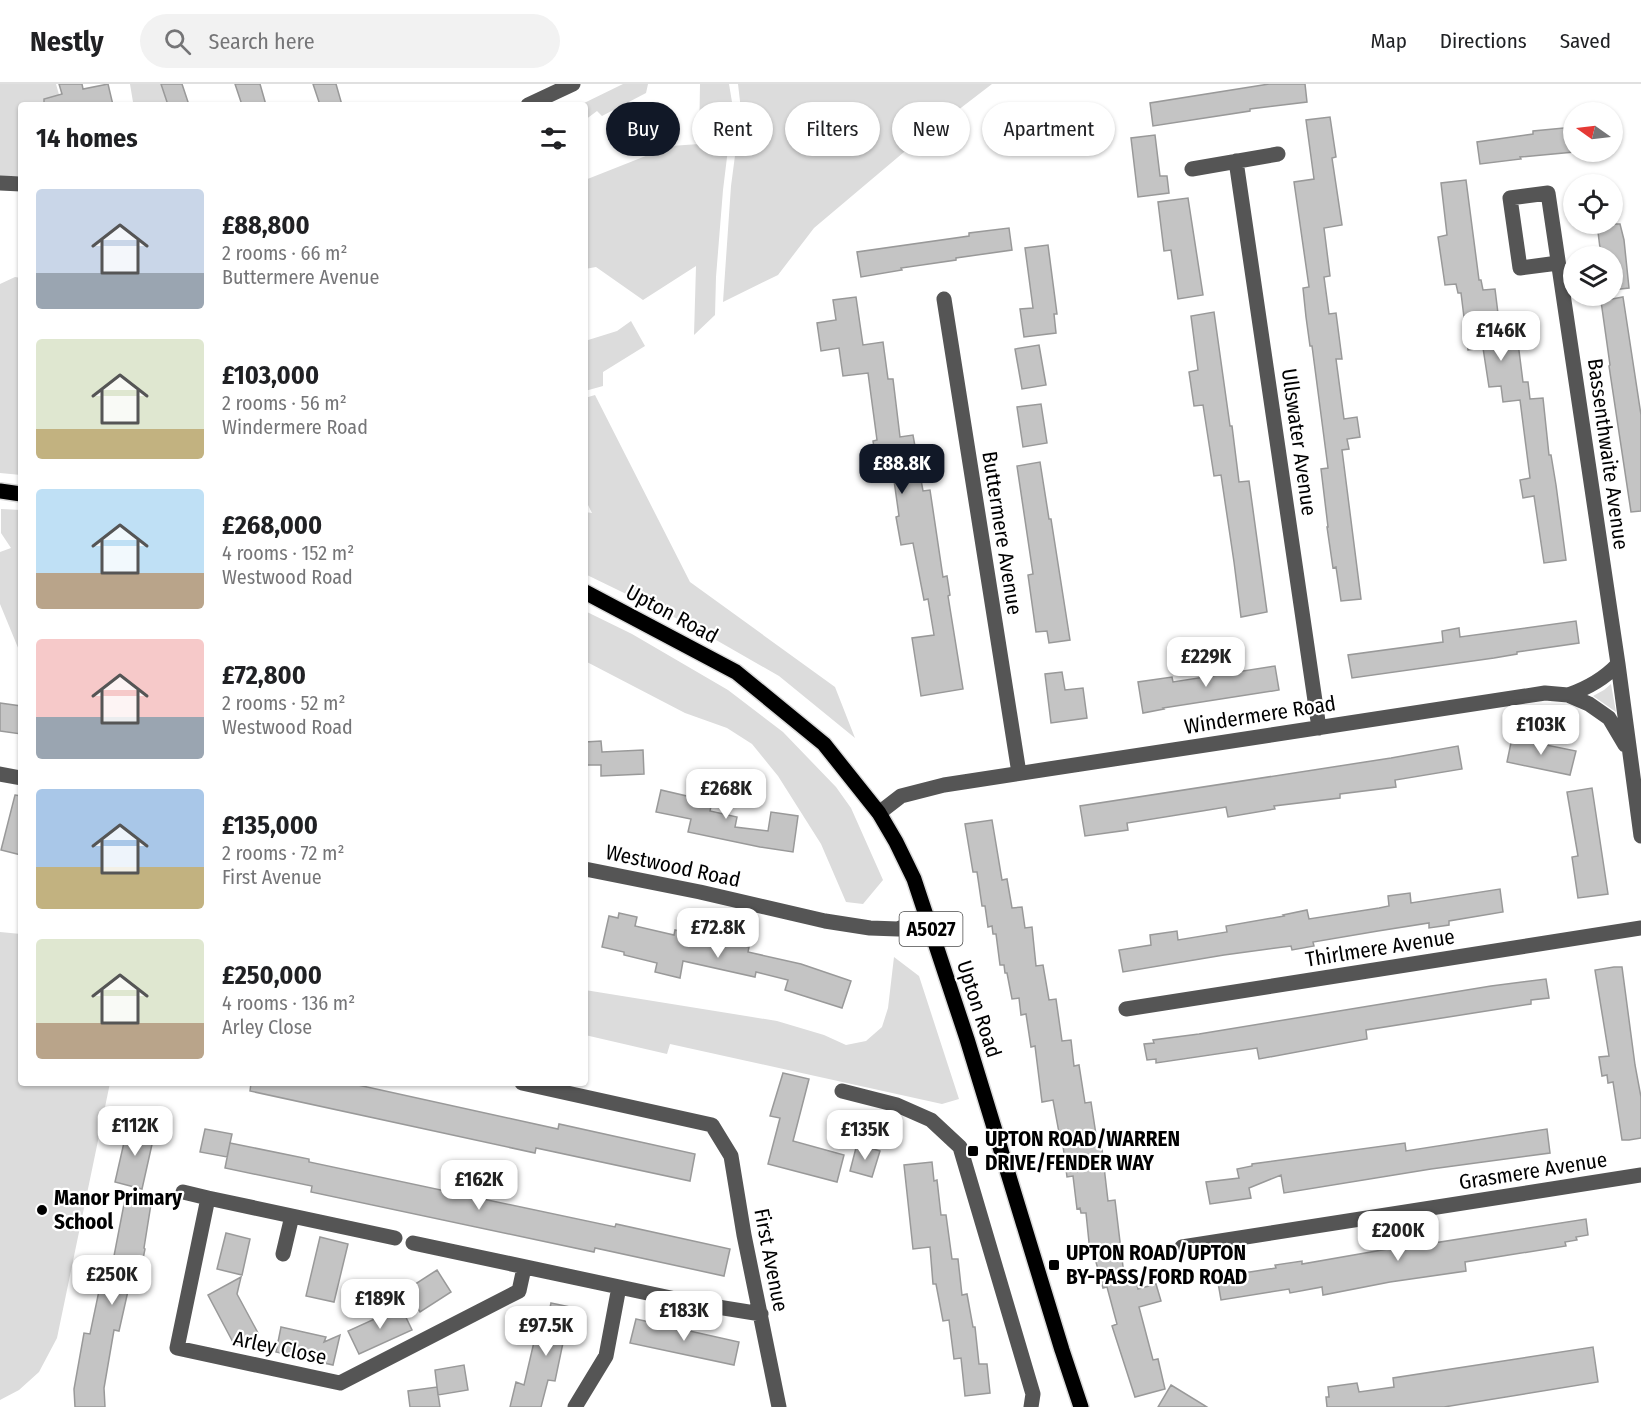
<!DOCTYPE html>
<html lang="en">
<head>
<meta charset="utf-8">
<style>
  :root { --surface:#fff; --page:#f2f2f2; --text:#202124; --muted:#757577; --line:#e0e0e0; --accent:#111827 }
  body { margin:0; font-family:"Fira Sans Condensed",sans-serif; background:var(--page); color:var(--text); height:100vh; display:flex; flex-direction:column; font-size:22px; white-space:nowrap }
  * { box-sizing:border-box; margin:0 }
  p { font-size:20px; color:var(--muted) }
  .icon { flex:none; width:33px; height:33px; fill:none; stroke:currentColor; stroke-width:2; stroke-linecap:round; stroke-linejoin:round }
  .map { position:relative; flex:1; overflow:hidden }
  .panel { position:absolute; left:18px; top:18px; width:570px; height:984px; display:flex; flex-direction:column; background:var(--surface); border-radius:6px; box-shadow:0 2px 4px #0004 }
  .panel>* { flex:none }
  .banner { position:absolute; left:606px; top:18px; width:570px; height:54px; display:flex; gap:12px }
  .needle { width:39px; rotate:284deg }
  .fabs { position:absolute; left:1563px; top:18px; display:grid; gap:12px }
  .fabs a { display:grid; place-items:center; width:60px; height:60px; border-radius:50%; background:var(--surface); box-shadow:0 2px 4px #0004; font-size:30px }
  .price { position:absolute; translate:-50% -51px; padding:0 14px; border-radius:12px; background:#fff; color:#222; font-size:20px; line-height:39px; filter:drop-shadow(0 2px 3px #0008) }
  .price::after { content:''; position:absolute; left:50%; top:36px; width:18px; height:14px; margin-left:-9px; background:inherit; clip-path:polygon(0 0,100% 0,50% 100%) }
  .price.selected { background:var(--accent); color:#fff }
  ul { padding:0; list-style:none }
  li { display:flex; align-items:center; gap:18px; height:150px; padding:0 18px }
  li span { display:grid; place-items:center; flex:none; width:168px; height:120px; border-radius:6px; color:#555 }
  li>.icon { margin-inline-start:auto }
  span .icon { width:72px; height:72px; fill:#fffc; stroke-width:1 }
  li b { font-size:26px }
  h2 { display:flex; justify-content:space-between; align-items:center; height:72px; padding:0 18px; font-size:26px }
  .chip { padding:0 21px; border-radius:27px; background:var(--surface); box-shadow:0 2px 4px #0004; font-size:21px; line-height:54px }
  .chip.selected { background:var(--accent); color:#fff }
  header { display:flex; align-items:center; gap:36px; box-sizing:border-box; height:84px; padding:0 30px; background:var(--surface); border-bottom:2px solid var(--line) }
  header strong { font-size:28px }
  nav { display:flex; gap:33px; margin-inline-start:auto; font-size:21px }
  .search { width:420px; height:54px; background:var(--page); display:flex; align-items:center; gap:15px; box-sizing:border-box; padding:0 21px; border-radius:33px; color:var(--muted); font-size:22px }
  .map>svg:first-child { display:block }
  .green { fill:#dcdcdc }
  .building { fill:#c4c4c4; stroke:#999; stroke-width:1.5 }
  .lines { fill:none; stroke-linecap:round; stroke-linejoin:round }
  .major-casing { stroke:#dbdbdb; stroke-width:18 }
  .minor { stroke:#555; stroke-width:15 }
  .major { stroke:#000; stroke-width:15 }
  .poi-dot { fill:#000; stroke:#fff; stroke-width:2 }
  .labels { text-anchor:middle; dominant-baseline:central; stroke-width:4.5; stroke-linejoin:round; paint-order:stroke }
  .shield { fill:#fff; stroke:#4c4c4c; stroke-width:1.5 }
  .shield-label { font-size:20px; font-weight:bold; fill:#000 }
  .street-label { font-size:21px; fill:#000; stroke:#fff }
  .poi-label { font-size:21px; font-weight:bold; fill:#000; stroke:#fff; text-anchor:start }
</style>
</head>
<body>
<header>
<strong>Nestly</strong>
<div class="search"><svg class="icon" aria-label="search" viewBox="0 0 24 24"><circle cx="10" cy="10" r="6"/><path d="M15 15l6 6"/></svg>Search here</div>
<nav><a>Map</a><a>Directions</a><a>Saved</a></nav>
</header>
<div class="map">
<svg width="1641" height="1323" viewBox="0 0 1641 1323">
  <rect width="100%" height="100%" fill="#fff"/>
  <!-- green -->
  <path class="green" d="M0 0H56L62 21H21V92H0Z
    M130 0H165L168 21H132L133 18Z
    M623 0H648L646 9 602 32 597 27 585 36V21H580Z
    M700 0H729L733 24 723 106 716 193 715 231 694 251 696 182 643 216 596 183 585 185V96L671 62 699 60Z
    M738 0H992L910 63 814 144 778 191 723 218 731 102 741 26Z
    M15 193 21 194V391L0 389V200Z
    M631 237 645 262 603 288V302L585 307V257L617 247Z
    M595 311 690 498 835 603 855 654 779 592 690 541 585 490V428L592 429 585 415V314Z
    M1 425 21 426V571L0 520V468L11 464 1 449Z
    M585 527 632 550 728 606 783 648 836 703 851 724 883 796 863 820 846 818 821 760 778 692 752 660 727 644 685 629 585 577Z
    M1611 600 1616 628 1593 612 1604 606Z
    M0 848 21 850V999H110L57 1254 39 1288 19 1306 0 1316Z
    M894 873 919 892 959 1015 942 1020 670 960 667 970 585 951V906L777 937 824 951 846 961 866 957 882 943 888 924Z"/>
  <!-- building -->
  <path class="building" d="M59 0H82L83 5 108 0 113 21H44V15L62 10Z
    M161 0H182L189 21H168Z
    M235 0H260L266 21H242Z
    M313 0H336L342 21H320Z
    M1269 0H1305L1307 18 1250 25V27L1153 42 1150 19Z
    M1330 33 1336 73 1332 74 1342 141 1324 144 1330 192 1324 193 1329 230 1336 229 1342 275H1336L1344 335 1357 333 1360 353 1347 355 1349 365 1342 366 1361 515 1341 517 1336 483 1333 484 1327 443H1328L1321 385 1328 384 1312 262H1310L1306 233 1303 204 1309 203 1294 98 1314 95 1306 36Z
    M1574 43V68L1520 73 1521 75 1480 80 1477 58 1533 50V47Z
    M1155 51 1160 92H1167L1169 109 1138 113 1131 54Z
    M1466 96 1479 196H1481L1483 206 1495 205 1502 262 1518 259 1523 298H1528L1530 315 1543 314 1549 371H1551L1556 401 1566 476 1544 479 1534 412 1523 414 1520 396 1530 394 1520 316 1503 318 1501 302 1489 303 1483 264 1468 266 1461 209H1458L1456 200 1445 201 1438 153 1447 151 1441 99Z
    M1188 114 1203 211 1178 215 1171 166 1164 167 1158 118Z
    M1597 140H1620L1624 156 1629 204 1612 206V172H1601Z
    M1009 144 1012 166 956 174V176L901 184 902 186 861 193 857 168 969 152V149Z
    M1048 161 1057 230H1054L1056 249 1024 253 1020 225 1033 224 1025 164Z
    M856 213 863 261 883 258 888 295H893L900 353 913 351 923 407 930 406 943 493 947 492 950 511 948 512 963 605 921 612 912 554 934 551 928 515 924 516 913 459 901 461 896 433 899 432 891 375 876 377 873 357 877 356 868 289 843 292 839 264 821 267 817 239 836 236 833 216Z
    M1623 213 1641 331V427L1631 428 1609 282 1610 281 1601 217Z
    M1214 228 1230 342H1232L1239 398 1249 397 1267 528 1241 533 1234 478 1221 391 1214 392 1203 321 1194 322 1189 288 1198 286 1191 232Z
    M1039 261 1046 301 1022 305 1015 265Z
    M1041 320 1047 359 1023 363 1017 323Z
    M1040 378 1049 435H1051L1070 556 1049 559 1047 547 1036 548 1028 491 1033 490 1017 382Z
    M1576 537 1579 559 1517 568V570L1494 574 1352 594 1348 571 1443 558 1442 547 1459 544 1460 553Z
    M1275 582 1279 606 1163 624 1164 625 1143 629 1138 598 1172 593 1173 598Z
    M1062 588 1065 606 1083 604 1087 634 1051 639 1045 590Z
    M0 619 21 622V650L0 647Z
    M1512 654 1576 667 1570 691 1507 678Z
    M601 657 602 668 643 666 644 690 601 692V681H585V658Z
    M1458 662 1462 685 1395 696 1396 703 1340 710V714L1274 722 1275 725 1228 733 1226 723 1202 727 1127 739 1128 746 1085 752 1080 722 1391 674Z
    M690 698 715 703 710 727 737 733 735 743 768 747 771 728 798 732 793 768 760 763 688 748 691 735 656 728 661 706 687 712Z
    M1592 704 1608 810 1578 814 1572 773 1578 772 1567 708Z
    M15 711 21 712V771L1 766Z
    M992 736 1002 796 1007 795 1012 824 1022 823 1025 844 1032 843 1036 882 1043 881 1049 916 1056 915 1062 957 1071 956 1074 982 1079 981 1085 1019 1091 1018 1097 1057H1101L1108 1117 1115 1116 1124 1191 1134 1188 1138 1205 1156 1200 1161 1217 1139 1223 1153 1276 1158 1275 1165 1305 1135 1313 1112 1242 1117 1240 1107 1203 1103 1204 1093 1167 1090 1168 1086 1129H1081L1080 1124 1077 1125 1073 1092 1067 1093 1062 1054H1060L1053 1016 1042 1018 1035 962 1031 963 1026 930 1021 931 1019 914 1012 915 1007 889H1005L1004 881H1000L996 850H993L992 842 988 843 985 822H982L977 788H973L965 740Z
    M1500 805 1503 828 1449 837V841L1429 844V839L1378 847 1313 858 1314 862 1292 866 1291 862 1224 871 1123 888 1119 866 1151 861 1150 851 1177 847 1178 856 1227 848 1226 842 1284 832 1283 831 1307 826 1309 835 1379 824 1389 822 1388 812 1410 809 1411 819Z
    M619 829 637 833 635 842 674 851 675 846 749 863 748 868 801 880 851 897 842 924 785 906 788 896 756 888 755 893 683 877 680 894 655 888 657 879 624 871V868L602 863 609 832 618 834Z
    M1614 883H1622L1635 981 1641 1013V1054L1629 1056H1622L1613 998 1608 999 1607 991 1602 992 1599 973 1609 972 1595 886Z
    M1546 895 1549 914 1531 916V920L1366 946 1367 955 1259 975 1257 964 1156 979V975L1147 976 1144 960 1154 959 1153 956 1199 950 1491 902Z
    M783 989 809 995 793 1057 844 1071 837 1098 768 1080 780 1034 770 1032Z
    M251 999H349L558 1045 559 1040 695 1070 690 1097 536 1064 535 1069 250 1007Z
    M128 1041 155 1047 142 1105 115 1098Z
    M205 1045 232 1050 227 1073 200 1068Z
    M1547 1045 1550 1069 1431 1085 1284 1109 1281 1091 1249 1104 1251 1114 1210 1120 1206 1098 1239 1094 1237 1085 1252 1082V1080L1405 1059 1406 1067Z
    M230 1059 309 1075V1078L615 1143 616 1140 730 1165 724 1192 595 1164 594 1168 311 1108 312 1102 225 1084Z
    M857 1060 880 1067 872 1093 850 1087Z
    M932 1078 934 1097 937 1096 941 1131H946L952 1175H958L962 1211 967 1210 973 1243H975L979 1280H987L990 1309 965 1312 961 1274 954 1275 949 1236 943 1237 936 1200H933L930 1163 913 1165 904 1081Z
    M125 1115 151 1120 144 1164 145 1165 138 1200 130 1198 119 1247 114 1246 104 1304 105 1323H75L74 1305 84 1249 90 1250 100 1202 108 1203Z
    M1586 1135 1588 1151 1576 1153 1577 1156 1565 1158 1566 1162 1465 1178 1466 1187 1390 1198 1323 1211 1322 1203 1290 1209 1289 1205 1221 1216 1217 1193 1276 1184 1275 1181 1302 1177V1180L1405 1162 1427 1159V1160Z
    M226 1149 250 1155 242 1191 217 1185Z
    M320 1153 348 1160 334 1218 306 1212Z
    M437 1186 451 1208 420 1228 406 1206Z
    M241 1193 237 1210 258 1249 235 1262 208 1211Z
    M551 1219 580 1225 573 1256 564 1254 555 1297 548 1296 541 1323H510L516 1298 524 1301 534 1258 542 1260Z
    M401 1223 412 1246 359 1270 348 1247Z
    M636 1235 739 1258 734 1281 630 1259Z
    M281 1243 326 1253 324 1258 340 1251 333 1281 276 1268Z
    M1593 1263 1598 1298 1444 1323H1327L1326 1313H1329L1328 1303 1357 1299 1359 1308 1394 1303 1393 1294Z
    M464 1281 468 1306 438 1311 435 1286Z
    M1171 1301 1207 1323H1158Z
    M437 1303 440 1323H410L408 1307Z"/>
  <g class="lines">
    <defs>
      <path id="major" d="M0 407 21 410
        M585 508 736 588 824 660 879 729 896 758 914 795 967 955 1062 1266 1081 1323"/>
    </defs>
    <!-- major casing -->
    <use href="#major" class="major-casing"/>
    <!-- minor -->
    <path class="minor" d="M528 21 573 0
      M1236 77 1319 644
      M1192 85 1278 70
      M0 99 21 100
      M1558 179 1520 184 1510 114 1548 109 1618 580 1641 752
      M944 215 1019 689
      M1568 611C1588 604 1604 595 1618 580
      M0 690 21 694
      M879 729 901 712 944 701 1545 609 1568 611 1589 620 1609 634 1625 661
      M585 785 700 808 825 837 870 844 898 845 927 833
      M1126 925 1641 844
      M522 999 712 1041 731 1072 744 1151 779 1323
      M842 1007 897 1021 931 1036 960 1063 1033 1310 1031 1323
      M183 1108 208 1114
      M395 1154 208 1114 177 1264 340 1299 519 1207 524 1184
      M413 1159 699 1220 761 1230
      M1182 1163 1641 1091
      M283 1170 292 1132
      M575 1323 606 1272 619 1203"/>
    <!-- major -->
    <use href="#major" class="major"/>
  </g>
  <!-- markers -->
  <g class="poi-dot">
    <rect x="967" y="1061" width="12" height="12" rx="3"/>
    <circle cx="42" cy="1126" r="6"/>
    <rect x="1048" y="1175" width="12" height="12" rx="3"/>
  </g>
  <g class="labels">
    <!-- shield labels -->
    <rect class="shield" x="899.5" y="828" width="63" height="34" rx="4.5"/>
    <g class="shield-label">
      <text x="931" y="845">A5027</text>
    </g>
    <!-- street labels -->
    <g class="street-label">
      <text transform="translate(1299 358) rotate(82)">Ullswater Avenue</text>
      <text transform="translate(1608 370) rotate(82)">Bassenthwaite Avenue</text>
      <text transform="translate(1002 449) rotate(81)">Buttermere Avenue</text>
      <text transform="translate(672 530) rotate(28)">Upton Road</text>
      <text transform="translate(1260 631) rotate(-9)">Windermere Road</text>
      <text transform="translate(673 782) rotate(12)">Westwood Road</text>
      <text transform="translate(1380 864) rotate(-9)">Thirlmere Avenue</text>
      <text transform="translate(979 925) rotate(72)">Upton Road</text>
      <text transform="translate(1533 1087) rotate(-9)">Grasmere Avenue</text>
      <text transform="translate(771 1176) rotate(79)">First Avenue</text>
      <text transform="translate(280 1264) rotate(12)">Arley Close</text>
    </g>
    <!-- poi labels -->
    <g class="poi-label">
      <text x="985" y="1055">UPTON ROAD/WARREN<tspan x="985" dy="24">DRIVE/FENDER WAY</tspan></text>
      <text x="54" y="1114">Manor Primary<tspan x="54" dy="24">School</tspan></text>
      <text x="1066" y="1169">UPTON ROAD/UPTON<tspan x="1066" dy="24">BY-PASS/FORD ROAD</tspan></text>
    </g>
  </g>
</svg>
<div class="fabs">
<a><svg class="needle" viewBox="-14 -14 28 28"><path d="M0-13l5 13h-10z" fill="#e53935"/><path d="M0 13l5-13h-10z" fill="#757577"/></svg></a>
<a><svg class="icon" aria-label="locate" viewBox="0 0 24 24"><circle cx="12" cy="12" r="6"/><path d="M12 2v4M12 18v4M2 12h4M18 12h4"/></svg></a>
<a><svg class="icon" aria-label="layers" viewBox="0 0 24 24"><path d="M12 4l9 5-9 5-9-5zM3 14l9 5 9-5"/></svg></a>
</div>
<b class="price" style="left:1501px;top:278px">£146K</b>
<b class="price selected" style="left:902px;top:411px">£88.8K</b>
<b class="price" style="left:1206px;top:604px">£229K</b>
<b class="price" style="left:1541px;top:672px">£103K</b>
<b class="price" style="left:726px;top:736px">£268K</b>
<b class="price" style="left:718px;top:875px">£72.8K</b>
<b class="price" style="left:135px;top:1073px">£112K</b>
<b class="price" style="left:865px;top:1077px">£135K</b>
<b class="price" style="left:479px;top:1127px">£162K</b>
<b class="price" style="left:1398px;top:1178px">£200K</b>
<b class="price" style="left:112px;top:1222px">£250K</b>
<b class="price" style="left:380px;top:1246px">£189K</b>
<b class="price" style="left:684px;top:1258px">£183K</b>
<b class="price" style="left:546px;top:1273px">£97.5K</b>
<div class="banner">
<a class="chip selected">Buy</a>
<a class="chip">Rent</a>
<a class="chip">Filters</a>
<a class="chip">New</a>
<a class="chip">Apartment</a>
</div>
<section class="panel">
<h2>14 homes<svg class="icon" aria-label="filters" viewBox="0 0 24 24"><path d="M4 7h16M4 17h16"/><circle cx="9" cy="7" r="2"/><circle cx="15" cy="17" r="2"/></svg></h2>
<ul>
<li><span style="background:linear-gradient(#c9d6e8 70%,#9aa5b1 0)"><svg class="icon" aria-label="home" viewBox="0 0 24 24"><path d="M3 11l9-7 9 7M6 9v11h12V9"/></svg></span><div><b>£88,800</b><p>2 rooms · 66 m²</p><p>Buttermere Avenue</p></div></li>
<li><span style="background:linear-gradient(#dfe7d0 75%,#c2b280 0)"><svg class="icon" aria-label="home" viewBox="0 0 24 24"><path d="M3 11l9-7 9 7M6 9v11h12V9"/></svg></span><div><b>£103,000</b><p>2 rooms · 56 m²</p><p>Windermere Road</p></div></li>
<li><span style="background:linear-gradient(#bfe0f5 70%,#b9a48a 0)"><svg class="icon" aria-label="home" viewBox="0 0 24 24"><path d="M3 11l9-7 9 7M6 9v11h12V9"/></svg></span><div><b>£268,000</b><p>4 rooms · 152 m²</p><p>Westwood Road</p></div></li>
<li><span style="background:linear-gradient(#f6c9c9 65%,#9aa5b1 0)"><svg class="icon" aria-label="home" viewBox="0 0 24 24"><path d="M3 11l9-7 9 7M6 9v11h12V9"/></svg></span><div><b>£72,800</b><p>2 rooms · 52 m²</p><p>Westwood Road</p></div></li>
<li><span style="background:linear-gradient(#a9c7e8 65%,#c2b280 0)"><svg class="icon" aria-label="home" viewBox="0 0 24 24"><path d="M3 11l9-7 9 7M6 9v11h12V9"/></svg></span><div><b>£135,000</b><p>2 rooms · 72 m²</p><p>First Avenue</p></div></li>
<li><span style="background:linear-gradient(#dfe7d0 70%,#b9a48a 0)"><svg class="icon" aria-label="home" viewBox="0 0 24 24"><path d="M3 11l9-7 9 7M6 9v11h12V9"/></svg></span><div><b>£250,000</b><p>4 rooms · 136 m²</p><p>Arley Close</p></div></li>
</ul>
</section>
</div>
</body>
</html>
